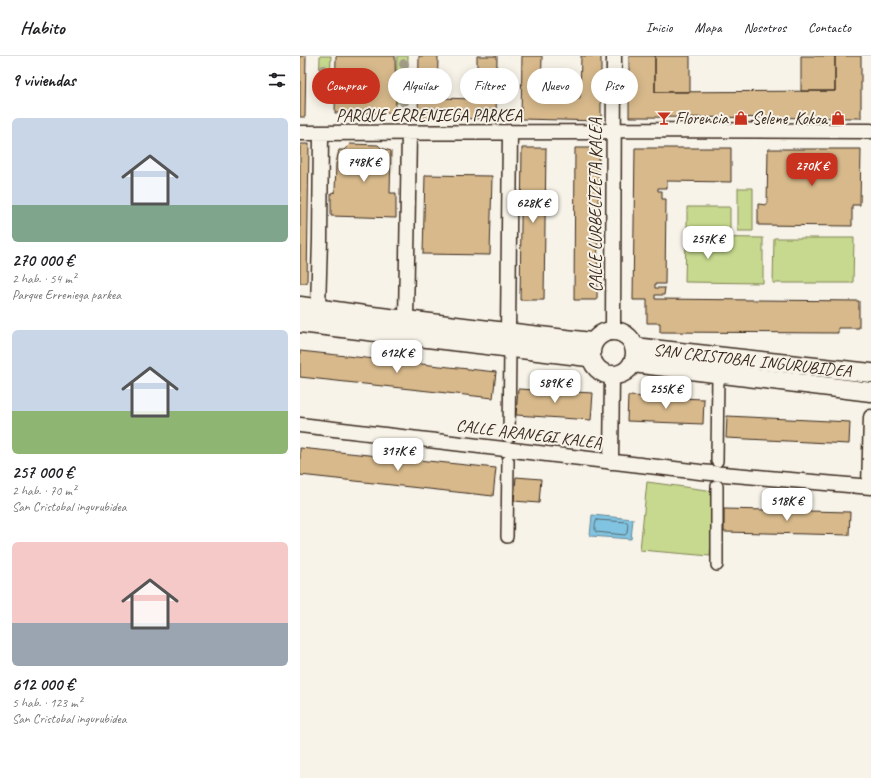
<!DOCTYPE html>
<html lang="es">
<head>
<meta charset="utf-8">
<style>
  :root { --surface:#fff; --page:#f2f2f2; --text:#202124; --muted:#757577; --line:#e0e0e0; --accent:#c8321e }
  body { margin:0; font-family:Caveat,sans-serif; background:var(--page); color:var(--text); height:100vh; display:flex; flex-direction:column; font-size:15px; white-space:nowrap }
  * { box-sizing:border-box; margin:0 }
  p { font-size:13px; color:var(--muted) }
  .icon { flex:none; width:22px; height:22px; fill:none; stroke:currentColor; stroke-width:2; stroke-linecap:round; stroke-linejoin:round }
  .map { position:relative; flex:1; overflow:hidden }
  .side { display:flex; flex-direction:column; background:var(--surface); width:300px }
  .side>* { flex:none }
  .hud { position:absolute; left:12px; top:12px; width:380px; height:36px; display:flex; gap:8px }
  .price { position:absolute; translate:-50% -34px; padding:0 9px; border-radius:8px; background:#fff; color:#222; font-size:13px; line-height:26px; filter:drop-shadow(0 1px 2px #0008) }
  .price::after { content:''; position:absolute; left:50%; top:24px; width:12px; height:9px; margin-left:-6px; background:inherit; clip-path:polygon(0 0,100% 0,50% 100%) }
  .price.selected { background:var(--accent); color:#fff }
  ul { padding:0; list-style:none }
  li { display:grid; align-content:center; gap:8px; height:212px; padding:0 12px }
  li span { display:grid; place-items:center; height:124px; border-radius:6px; color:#555 }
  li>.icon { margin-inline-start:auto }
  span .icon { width:72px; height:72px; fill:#fffc; stroke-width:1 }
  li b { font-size:17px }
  h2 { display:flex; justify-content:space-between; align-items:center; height:48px; padding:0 12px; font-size:17px }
  .pill { padding:0 14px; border-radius:18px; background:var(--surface); box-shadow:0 2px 10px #0003; font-size:14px; line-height:36px }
  .pill.selected { background:var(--accent); color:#fff }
  header { display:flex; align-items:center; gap:24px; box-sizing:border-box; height:56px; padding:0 20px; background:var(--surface); border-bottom:1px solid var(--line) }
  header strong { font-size:19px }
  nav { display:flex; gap:22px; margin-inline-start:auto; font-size:14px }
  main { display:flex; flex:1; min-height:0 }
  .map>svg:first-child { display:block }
  .green { fill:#c6d98e; stroke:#808256 }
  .water { fill:#81c4e2; stroke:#658694 }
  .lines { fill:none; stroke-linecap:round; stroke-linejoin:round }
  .shore { stroke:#57686c; stroke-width:1 }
  .building { fill:#d7b98b; stroke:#3b2a1e }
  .pedestrian-casing { stroke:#3b2a1e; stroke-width:14 }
  .minor-casing { stroke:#3b2a1e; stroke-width:17 }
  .tertiary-casing { stroke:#3b2a1e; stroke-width:21 }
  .pedestrian { stroke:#f7f3e8; stroke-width:11 }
  .minor { stroke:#f7f3e8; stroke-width:14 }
  .tertiary { stroke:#f7f3e8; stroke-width:18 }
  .tree { fill:#a39d88 }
  .labels { text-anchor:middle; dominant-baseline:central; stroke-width:4; stroke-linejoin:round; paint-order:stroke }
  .street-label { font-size:17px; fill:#3b2a1e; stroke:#f7f3e8 }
  .poi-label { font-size:17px; fill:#3b2a1e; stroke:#f7f3e8; text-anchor:start }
</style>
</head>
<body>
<header>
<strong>Habito</strong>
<nav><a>Inicio</a><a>Mapa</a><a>Nosotros</a><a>Contacto</a></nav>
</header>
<main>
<section class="side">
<h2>9 viviendas<svg class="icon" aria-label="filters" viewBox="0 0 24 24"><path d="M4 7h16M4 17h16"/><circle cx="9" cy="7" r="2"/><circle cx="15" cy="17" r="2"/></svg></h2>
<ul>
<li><span style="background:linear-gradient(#c9d6e8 70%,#7fa58c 0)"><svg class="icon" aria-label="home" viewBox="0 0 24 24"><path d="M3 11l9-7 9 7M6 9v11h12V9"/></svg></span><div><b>270 000 €</b><p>2 hab. · 54 m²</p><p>Parque Erreniega parkea</p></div></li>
<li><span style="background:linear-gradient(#c9d6e8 65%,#8fb573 0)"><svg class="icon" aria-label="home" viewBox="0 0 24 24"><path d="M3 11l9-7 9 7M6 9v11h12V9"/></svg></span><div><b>257 000 €</b><p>2 hab. · 70 m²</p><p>San Cristobal ingurubidea</p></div></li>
<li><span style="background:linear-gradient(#f6c9c9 65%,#9aa5b1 0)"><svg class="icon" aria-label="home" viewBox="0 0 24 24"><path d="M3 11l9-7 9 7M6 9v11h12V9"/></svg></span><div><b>612 000 €</b><p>5 hab. · 123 m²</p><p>San Cristobal ingurubidea</p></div></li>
</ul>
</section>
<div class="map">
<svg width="571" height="722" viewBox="0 0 571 722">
  <rect width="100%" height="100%" fill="#f7f3e8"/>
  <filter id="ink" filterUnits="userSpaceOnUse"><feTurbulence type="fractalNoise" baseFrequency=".025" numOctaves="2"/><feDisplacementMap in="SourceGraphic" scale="8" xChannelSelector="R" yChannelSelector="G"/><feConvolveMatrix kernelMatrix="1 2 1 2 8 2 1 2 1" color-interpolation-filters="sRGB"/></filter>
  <g filter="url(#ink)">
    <!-- green -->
    <path class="green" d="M20 0H31L30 32H19Z
      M97 0H108L107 47H96Z
      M438 132H453V175H438Z
      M387 151H430V175H387Z
      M386 181 463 182V227L385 226Z
      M474 182H554L553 227H473Z
      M347 426 414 435 410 500 340 494Z"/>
    <!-- water -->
    <path class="water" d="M292 459 333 463 331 483 290 480Z"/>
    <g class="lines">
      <!-- shore -->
      <path class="shore" d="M297 464 327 466 328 468 327 477 325 479 296 476C294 473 295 466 297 464Z"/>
    </g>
    <!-- building -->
    <path class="building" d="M0 0H6L5 61H0Z
      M36 0H95L96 57H35Z
      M119 0H138L137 42 177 43V0H197L196 63 118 62Z
      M222 0H242L241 43H280L281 0H301V65L221 63Z
      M329 0H355V36L535 35V0H561V62L329 61Z
      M355 0H390V36H355Z
      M501 0H535V35H501Z
      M0 88H9L7 227H0Z
      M50 88 78 89 81 92 91 95 90 137H96V162L31 160V137L35 136 36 108 39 94H44Z
      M222 92H246L244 244H220Z
      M275 92H299L297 244H274Z
      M335 92H431V126L367 125V132H358V135H362V143H366L365 228H355V232H365L364 239H355V243L559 245V272H538V277L360 276V267H347V244H333Z
      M468 93H561L560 149H552V170L458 169V148L467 149Z
      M125 119 192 120 190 199 123 198Z
      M0 295 196 316 193 342 0 321Z
      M218 333 293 337 291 364 216 359Z
      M328 340 404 343 403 368 327 365Z
      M427 360 550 366 549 388 426 382Z
      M0 392 196 412 193 440 0 419Z
      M216 421 241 423 239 447 214 445Z
      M424 453 550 456 549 479 424 476Z"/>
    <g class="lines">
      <defs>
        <path id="pedestrian" d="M209 381 210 292
          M417 405 418 317
          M207 481 208 405
          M417 509V430"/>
        <path id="minor" d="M0 77 297 76 314 74 571 75
          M18 252 20 184 21 78
          M106 264 109 77
          M313 275 314 0
          M208 276 210 76
          M0 369 400 416 571 431
          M311 406 312 319
          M569 431 571 361"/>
        <g id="tertiary">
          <path d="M0 250 64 259 291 286 295 284"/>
          <path d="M0 267 288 301 292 304"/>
          <circle cx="313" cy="297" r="22"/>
          <path id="s1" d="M334 291 571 317"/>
          <path d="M333 307 571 336"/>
        </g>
      </defs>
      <!-- pedestrian casing -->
      <use href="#pedestrian" class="pedestrian-casing"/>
      <!-- minor casing -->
      <use href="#minor" class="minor-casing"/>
      <!-- tertiary casing -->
      <use href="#tertiary" class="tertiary-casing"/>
      <!-- pedestrian -->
      <use href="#pedestrian" class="pedestrian"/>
      <!-- minor -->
      <use href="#minor" class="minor"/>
      <!-- tertiary -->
      <use href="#tertiary" class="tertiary"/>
    </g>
    <!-- trees -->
    <g class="tree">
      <circle cx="104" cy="8" r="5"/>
      <circle cx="24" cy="14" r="5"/>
      <circle cx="24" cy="28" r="5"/>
      <circle cx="105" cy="28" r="5"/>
      <circle cx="104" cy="46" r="5"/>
    </g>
  </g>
  <!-- icons -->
  <defs>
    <symbol id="bar-bare" viewBox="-9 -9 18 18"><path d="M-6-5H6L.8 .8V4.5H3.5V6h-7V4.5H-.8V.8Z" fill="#c8321e" stroke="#f7f3e8" stroke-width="2.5" paint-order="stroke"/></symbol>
    <symbol id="shop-bare" viewBox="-9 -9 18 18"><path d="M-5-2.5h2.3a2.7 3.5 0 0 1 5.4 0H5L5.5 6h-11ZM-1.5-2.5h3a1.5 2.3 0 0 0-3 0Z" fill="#c8321e" stroke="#f7f3e8" stroke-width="2.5" paint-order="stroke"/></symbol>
  </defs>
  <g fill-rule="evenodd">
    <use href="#bar-bare" x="354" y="52" width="20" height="20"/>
    <use href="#shop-bare" x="431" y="52" width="20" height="20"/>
    <use href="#shop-bare" x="528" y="52" width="20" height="20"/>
  </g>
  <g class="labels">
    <!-- street labels -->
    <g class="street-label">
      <text x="129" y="59">PARQUE ERRENIEGA PARKEA</text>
      <text transform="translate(295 149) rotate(-90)">CALLE LURBELTZETA KALEA</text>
      <text stroke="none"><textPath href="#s1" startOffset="119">SAN CRISTOBAL INGURUBIDEA</textPath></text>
      <text transform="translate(229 378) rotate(7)">CALLE ARANEGI KALEA</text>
    </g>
    <!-- poi labels -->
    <g class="poi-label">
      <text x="375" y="62">Florencia</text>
      <text x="452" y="62">Selene</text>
      <text x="527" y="62" text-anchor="end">Kokoa</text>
    </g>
  </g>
</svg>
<b class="price" style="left:64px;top:127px">748K €</b>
<b class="price selected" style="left:512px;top:131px">270K €</b>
<b class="price" style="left:233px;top:168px">628K €</b>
<b class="price" style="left:408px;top:204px">257K €</b>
<b class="price" style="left:97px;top:318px">612K €</b>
<b class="price" style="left:255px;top:348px">589K €</b>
<b class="price" style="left:366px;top:354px">255K €</b>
<b class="price" style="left:98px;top:416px">317K €</b>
<b class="price" style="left:487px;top:466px">518K €</b>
<div class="hud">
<a class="pill selected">Comprar</a>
<a class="pill">Alquilar</a>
<a class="pill">Filtros</a>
<a class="pill">Nuevo</a>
<a class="pill">Piso</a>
</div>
</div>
</main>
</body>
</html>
